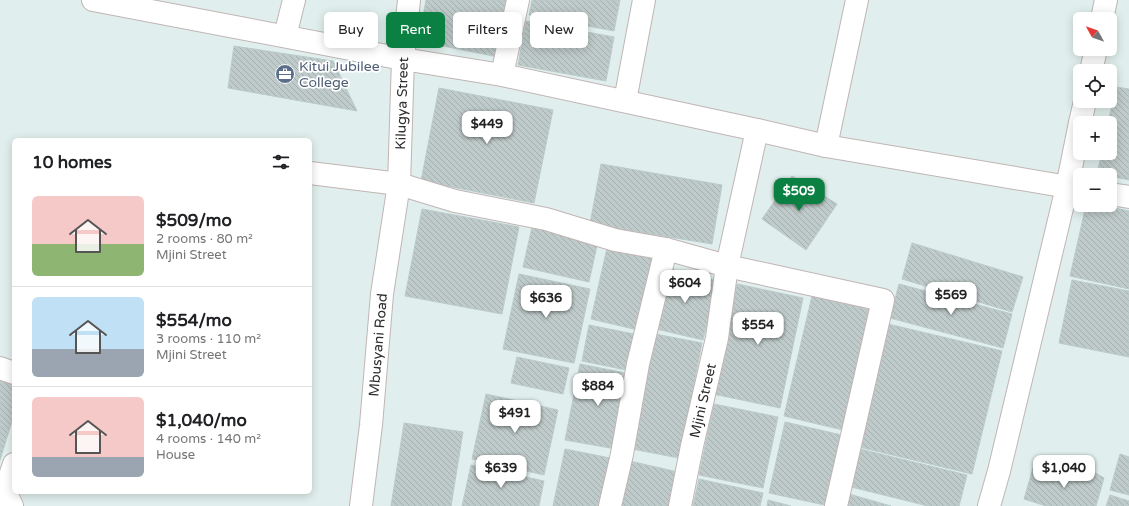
<!DOCTYPE html>
<html lang="en">
<head>
<meta charset="utf-8">
<style>
  :root { --surface:#fff; --page:#f6f6f6; --text:#202124; --muted:#757577; --line:#e0e0e0; --accent:#0b8043 }
  body { margin:0; font-family:"Varela Round",sans-serif; background:var(--page); color:var(--text); height:100vh; display:flex; flex-direction:column; font-size:15px; white-space:nowrap }
  * { box-sizing:border-box; margin:0 }
  p { font-size:13px; color:var(--muted) }
  .icon { flex:none; width:22px; height:22px; fill:none; stroke:currentColor; stroke-width:2; stroke-linecap:round; stroke-linejoin:round }
  .map { position:relative; flex:1; overflow:hidden }
  .sheet { position:absolute; left:12px; top:138px; width:300px; height:356px; display:flex; flex-direction:column; background:var(--surface); border-radius:6px; box-shadow:0 2px 10px #0003 }
  .sheet>* { flex:none }
  .top-card { position:absolute; left:324px; top:12px; width:380px; height:36px; display:flex; gap:8px }
  .needle { width:26px; rotate:310deg }
  .fabs { position:absolute; left:1073px; top:12px; display:grid; gap:8px }
  .fabs a { display:grid; place-items:center; width:44px; height:44px; border-radius:6px; background:var(--surface); box-shadow:0 2px 10px #0003; font-size:20px }
  .price { position:absolute; translate:-50% -34px; padding:0 9px; border-radius:8px; background:#fff; color:#222; font-size:13px; line-height:26px; filter:drop-shadow(0 1px 2px #0008) }
  .price::after { content:''; position:absolute; left:50%; top:24px; width:12px; height:9px; margin-left:-6px; background:inherit; clip-path:polygon(0 0,100% 0,50% 100%) }
  .price.on { background:var(--accent); color:#fff }
  ul { padding:0; list-style:none }
  li { display:flex; align-items:center; gap:12px; height:100px; padding:0 20px }
  li+li { border-top:1px solid var(--line) }
  li span { display:grid; place-items:center; flex:none; width:112px; height:80px; border-radius:6px; color:#555 }
  li>.icon { margin-inline-start:auto }
  span .icon { width:48px; height:48px; fill:#fffc; stroke-width:1 }
  li b { font-size:17px }
  h2 { display:flex; justify-content:space-between; align-items:center; height:48px; padding:0 20px; font-size:17px }
  .pill { padding:0 14px; border-radius:6px; background:var(--surface); box-shadow:0 2px 10px #0003; font-size:14px; line-height:36px }
  .pill.on { background:var(--accent); color:#fff }
  .map>svg:first-child { display:block }
  .building { fill:url(#building-back-hatch); stroke:#b9cbca }
  .lines { fill:none; stroke-linecap:round; stroke-linejoin:round }
  .minor-casing { stroke:#c1b5b3; stroke-width:24 }
  .minor { stroke:#fff; stroke-width:22 }
  .labels { text-anchor:middle; dominant-baseline:central; stroke-width:3.5; stroke-linejoin:round; paint-order:stroke }
  .service-label { font-size:14px; fill:#4e5e75; stroke:#fff; text-anchor:start }
  .street-label { font-size:14px; fill:#2d2d2d; stroke:#fff }
</style>
</head>
<body>
<div class="map">
<svg width="1129" height="506" viewBox="0 0 1129 506">
  <defs>
    <pattern id="building-back-hatch" width="6" height="6" patternUnits="userSpaceOnUse"><rect width="6" height="6" fill="#bfcbca"/><path d="M-1 5l2 2M0 0l6 6M5-1l2 2" fill="none" stroke="#a4afae"/></pattern>
  </defs>
  <rect width="100%" height="100%" fill="#e0efed"/>
  <!-- building -->
  <path class="building" d="M426 0H509L498 57 433 44 424 11Z
    M532 0H620L614 31 529 15Z
    M526 21 614 37 606 81 518 65Z
    M234 46 333 61 357 111 228 88Z
    M1116 87 1129 89V180L1110 176V175L1097 173 1102 153H1110V123H1108Z
    M439 88 553 110 534 203 421 181Z
    M601 164 722 185 712 244 590 224Z
    M792 176 837 204 806 250 762 219Z
    M1086 205H1100L1129 211V289L1070 276Z
    M422 209 519 227 502 314 405 296Z
    M532 227 598 241 589 282 523 267Z
    M912 243 1023 277 1012 312 902 279Z
    M607 248 658 260 642 331 591 319Z
    M667 268 717 281 703 340 652 328Z
    M519 274 590 289 574 363 503 349Z
    M1072 280 1129 291V357L1059 343Z
    M737 284 803 298 780 408 713 394Z
    M899 284 1012 314 1003 348 890 318Z
    M812 296 875 311 847 431 784 416Z
    M888 324 1002 351 972 474 859 447Z
    M589 325 639 335 631 371 582 361Z
    M650 333 702 343 679 458 627 448Z
    M517 357 569 368 563 394 511 383Z
    M580 364 631 374 616 449 565 440Z
    M0 374 14 378V415L0 460Z
    M486 394 558 410 544 475 472 459Z
    M714 404 778 417 763 488 699 475Z
    M785 422 846 436 829 506 769 493Z
    M404 423 463 432 451 506H391Z
    M565 449 615 459 605 506H553Z
    M860 449 967 475 959 506H928L851 487Z
    M1120 454 1129 457V495L1110 490Z
    M625 460 678 472 670 506H615Z
    M471 465 544 481 539 506H462Z
    M1033 468 1079 481 1087 468 1104 478 1096 506H1046L1024 499Z
    M699 479 763 493 760 506H693Z
    M849 494 891 506H846Z
    M1110 495 1129 501V506H1106Z
    M768 500 791 506H767Z"/>
  <g class="lines">
    <defs>
      <g id="minor">
        <path d="M93 0 403 59 502 75 757 130 826 146 1080 189"/>
        <path d="M1102 19 1106 0"/>
        <path d="M285 36 294 0"/>
        <path d="M1091 71 1096 49"/>
        <path d="M502 75 518 0"/>
        <path d="M625 101 644 0"/>
        <path d="M1080 123 1085 101"/>
        <path d="M826 146 857 0"/>
        <path d="M310 173 399 184 455 201 546 219 615 240 666 249 727 266 883 300 836 506"/>
        <path d="M1110 194 1129 197"/>
        <path d="M0 368 14 373"/>
        <path d="M12 506 5 491 14 464"/>
        <path id="s1" d="M361 506 371 425 382 294 399 184 403 59 409 0"/>
        <path d="M610 506 622 454 638 364 666 249"/>
        <path id="s2" d="M680 506 692 446 717 338 727 266 757 130"/>
        <path d="M989 506 999 471 1067 187 1080 123"/>
      </g>
    </defs>
    <!-- minor casing -->
    <use href="#minor" class="minor-casing"/>
    <!-- minor -->
    <use href="#minor" class="minor"/>
  </g>
  <!-- icons -->
  <defs>
    <symbol id="office-disc" viewBox="-11 -11 22 22"><circle r="9.5" fill="#5c6f8a" stroke="#fff"/><path d="M-6-3h4V-5.5h4V-3h4V5H-6ZM-1-4.5V-3h2v-1.5ZM-6 0V1H6V0Z" fill="#fff"/></symbol>
  </defs>
  <g fill-rule="evenodd">
    <use href="#office-disc" x="274" y="63" width="22" height="22"/>
  </g>
  <g class="labels">
    <!-- service labels -->
    <g class="service-label">
      <text x="299" y="66">Kitui Jubilee<tspan x="299" dy="16">College</tspan></text>
    </g>
    <!-- street labels -->
    <g class="street-label">
      <text stroke="none"><textPath href="#s1" startOffset="405">Kilugya Street</textPath></text>
      <text stroke="none"><textPath href="#s1" startOffset="162">Mbusyani Road</textPath></text>
      <text stroke="none"><textPath href="#s2" startOffset="108">Mjini Street</textPath></text>
    </g>
  </g>
</svg>
<div class="fabs">
<a><svg class="needle" viewBox="-14 -14 28 28"><path d="M0-13l5 13h-10z" fill="#e53935"/><path d="M0 13l5-13h-10z" fill="#757577"/></svg></a>
<a><svg class="icon" aria-label="locate" viewBox="0 0 24 24"><circle cx="12" cy="12" r="6"/><path d="M12 2v4M12 18v4M2 12h4M18 12h4"/></svg></a>
<a>+</a>
<a>−</a>
</div>
<b class="price" style="left:487px;top:145px">$449</b>
<b class="price on" style="left:799px;top:212px">$509</b>
<b class="price" style="left:685px;top:304px">$604</b>
<b class="price" style="left:951px;top:316px">$569</b>
<b class="price" style="left:546px;top:319px">$636</b>
<b class="price" style="left:758px;top:346px">$554</b>
<b class="price" style="left:598px;top:407px">$884</b>
<b class="price" style="left:515px;top:434px">$491</b>
<b class="price" style="left:501px;top:489px">$639</b>
<b class="price" style="left:1064px;top:489px">$1,040</b>
<div class="top-card">
<a class="pill">Buy</a>
<a class="pill on">Rent</a>
<a class="pill">Filters</a>
<a class="pill">New</a>
</div>
<section class="sheet">
<h2>10 homes<svg class="icon" aria-label="filters" viewBox="0 0 24 24"><path d="M4 7h16M4 17h16"/><circle cx="9" cy="7" r="2"/><circle cx="15" cy="17" r="2"/></svg></h2>
<ul>
<li><span style="background:linear-gradient(#f6c9c9 60%,#8fb573 0)"><svg class="icon" aria-label="home" viewBox="0 0 24 24"><path d="M3 11l9-7 9 7M6 9v11h12V9"/></svg></span><div><b>$509/mo</b><p>2 rooms · 80 m²</p><p>Mjini Street</p></div></li>
<li><span style="background:linear-gradient(#bfe0f5 65%,#9aa5b1 0)"><svg class="icon" aria-label="home" viewBox="0 0 24 24"><path d="M3 11l9-7 9 7M6 9v11h12V9"/></svg></span><div><b>$554/mo</b><p>3 rooms · 110 m²</p><p>Mjini Street</p></div></li>
<li><span style="background:linear-gradient(#f6c9c9 75%,#9aa5b1 0)"><svg class="icon" aria-label="home" viewBox="0 0 24 24"><path d="M3 11l9-7 9 7M6 9v11h12V9"/></svg></span><div><b>$1,040/mo</b><p>4 rooms · 140 m²</p><p>House</p></div></li>
</ul>
</section>
</div>
</body>
</html>
